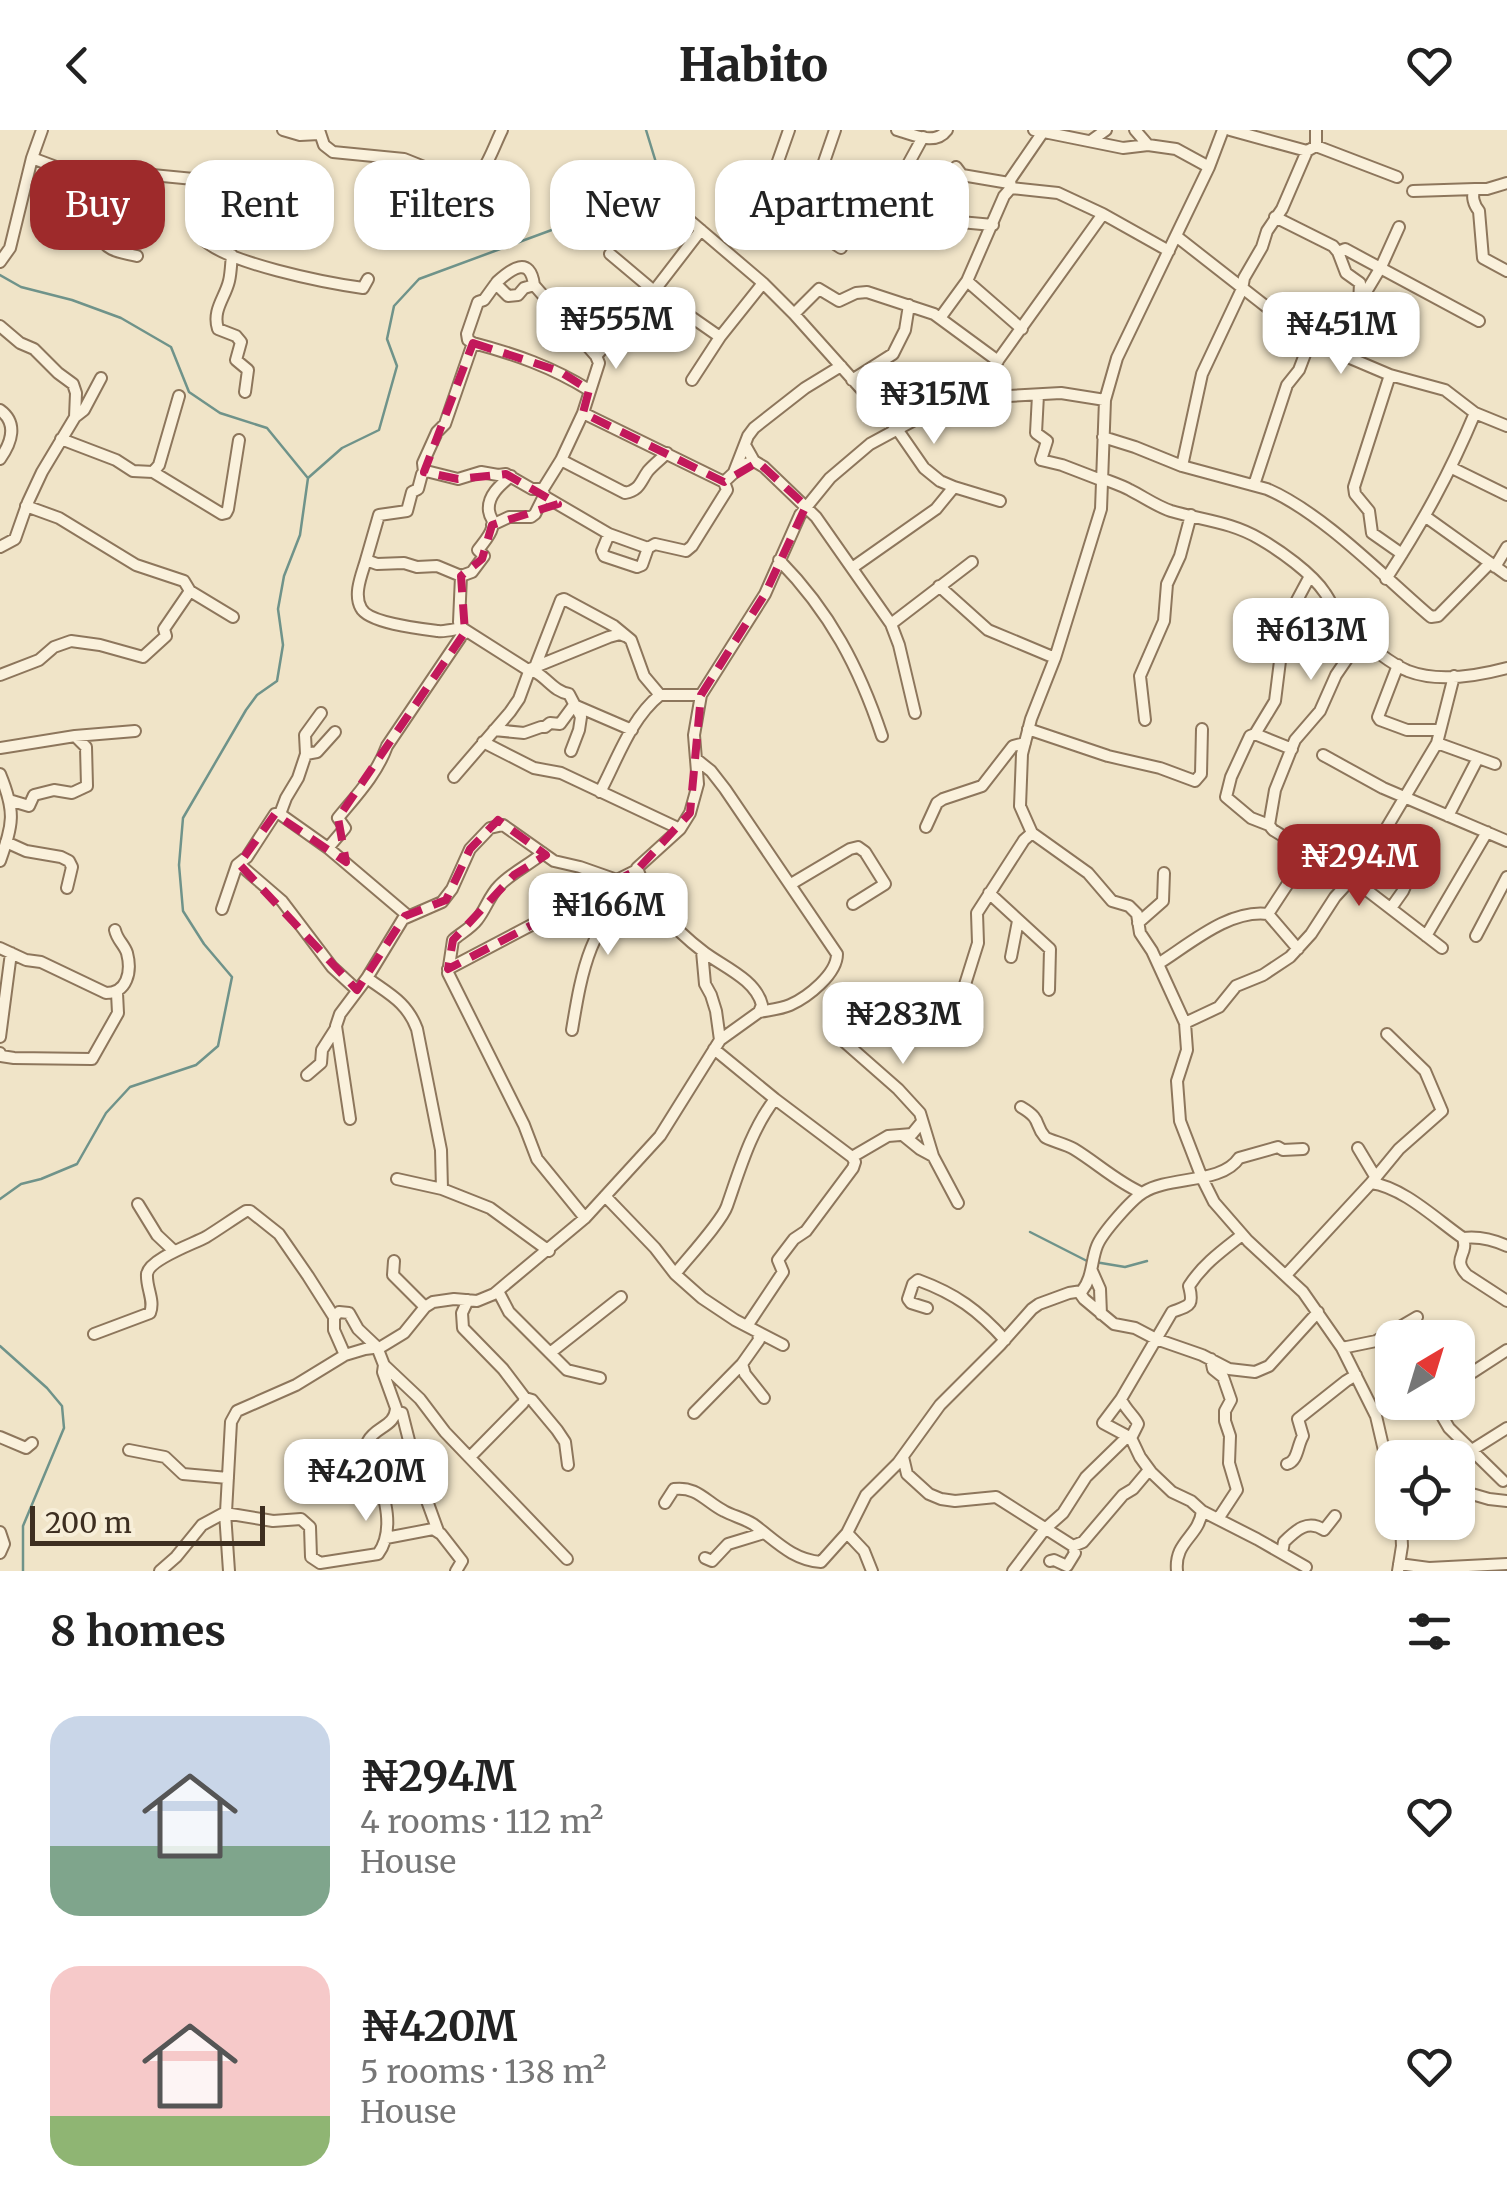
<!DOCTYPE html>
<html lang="en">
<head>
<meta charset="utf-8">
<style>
  :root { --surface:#fff; --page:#f2f2f2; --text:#222; --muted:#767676; --accent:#9e2a2b }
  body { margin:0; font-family:Merriweather,serif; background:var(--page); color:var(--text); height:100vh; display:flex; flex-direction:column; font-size:38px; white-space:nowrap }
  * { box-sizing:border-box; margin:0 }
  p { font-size:32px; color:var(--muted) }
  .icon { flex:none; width:55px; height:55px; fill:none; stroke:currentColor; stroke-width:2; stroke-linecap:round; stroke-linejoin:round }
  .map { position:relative; height:1441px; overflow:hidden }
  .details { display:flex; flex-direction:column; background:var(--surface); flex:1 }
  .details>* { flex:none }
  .top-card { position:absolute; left:30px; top:30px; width:1000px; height:90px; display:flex; gap:20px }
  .needle { width:65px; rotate:38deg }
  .buttons { position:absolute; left:1375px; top:1190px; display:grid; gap:20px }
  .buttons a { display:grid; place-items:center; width:100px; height:100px; border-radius:20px; background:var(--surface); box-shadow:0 2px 8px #0004; font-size:50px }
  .scale { position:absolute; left:30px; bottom:25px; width:235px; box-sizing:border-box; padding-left:10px; border:5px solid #3d2e20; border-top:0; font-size:28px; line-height:35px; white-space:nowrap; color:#3d2e20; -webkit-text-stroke:8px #f7eed8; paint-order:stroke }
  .price { position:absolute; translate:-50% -85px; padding:0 22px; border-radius:20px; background:#fff; color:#222; font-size:32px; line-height:65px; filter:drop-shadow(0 2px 5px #0008) }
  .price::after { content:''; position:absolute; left:50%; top:60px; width:30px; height:22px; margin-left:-15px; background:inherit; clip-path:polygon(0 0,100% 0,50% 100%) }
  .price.current { background:var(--accent); color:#fff }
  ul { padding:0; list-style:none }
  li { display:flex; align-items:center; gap:30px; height:250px; padding:0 50px }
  li span { display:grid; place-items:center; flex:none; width:280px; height:200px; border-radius:30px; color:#555 }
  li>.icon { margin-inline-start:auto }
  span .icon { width:120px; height:120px; fill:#fffc; stroke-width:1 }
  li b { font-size:42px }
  h2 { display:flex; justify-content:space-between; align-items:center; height:120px; padding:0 50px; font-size:42px }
  .tag { padding:0 35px; border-radius:30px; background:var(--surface); box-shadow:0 2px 8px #0004; font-size:35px; line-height:90px }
  .tag.current { background:var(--accent); color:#fff }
  header { display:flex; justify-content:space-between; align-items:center; height:130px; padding:0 50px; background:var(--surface); font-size:45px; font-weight:800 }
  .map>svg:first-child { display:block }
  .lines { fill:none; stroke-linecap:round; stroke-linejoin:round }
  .stream { stroke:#6f938a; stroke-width:2.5 }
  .minor-casing { stroke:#8d765c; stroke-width:14 }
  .minor { stroke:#faf1dc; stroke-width:10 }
  .marked { fill:none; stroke:#c2185b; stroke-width:8; stroke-dasharray:20 12; stroke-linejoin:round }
</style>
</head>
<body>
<header><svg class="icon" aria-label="back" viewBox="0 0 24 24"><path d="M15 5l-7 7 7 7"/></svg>Habito<svg class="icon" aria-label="heart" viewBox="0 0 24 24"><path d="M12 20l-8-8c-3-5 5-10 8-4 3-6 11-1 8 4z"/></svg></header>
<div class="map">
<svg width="1507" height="1441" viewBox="0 0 1507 1441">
  <rect width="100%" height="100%" fill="#f0e4c8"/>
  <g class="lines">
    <!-- stream -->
    <path class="stream" d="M0 145 21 157 72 170 121 188 171 217 189 262 220 283 267 298 307 347
      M0 1069 21 1054 41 1049 77 1034 106 983 130 957 196 935 218 916 232 847 204 814 183 781 179 735 183 688 246 580 257 565 277 551 283 515 278 479 284 446 300 405 308 348 342 318 379 300 397 236 387 209 394 176 419 149 614 77 644 80 659 69 662 52 646 0
      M1030 1102 1087 1131
      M1095 1132 1125 1137 1147 1131
      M0 1216 47 1258 62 1276 64 1298 23 1396V1441"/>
    <defs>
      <path id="minor" d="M283 0 300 5 319 4
        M319 0 324 15 333 22 404 29 429 39 462 59C484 50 492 20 502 0
        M835 0 814 61 800 78 798 90 841 118
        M897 0C915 5 935 16 947 0
        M1034 0 1123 18 1148 15 1176 19 1209 37
        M1135 0 1148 15
        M1223 0 1209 37 1117 228 1105 270 1101 379 1055 528 1031 589 1022 624 1020 676 1032 703 1088 743 1112 771 1129 776 1137 784 1140 803 1152 821 1185 893 1187 920 1177 951 1180 991 1202 1048 1214 1072 1248 1111 1303 1162 1342 1218 1376 1286 1392 1355
        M1230 0 1307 21 1316 16 1397 47
        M1092 10 1106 0
        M1316 16V0
        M32 28 72 43 90 46 142 44 204 50 210 57 202 103V108C224 133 327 153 363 158L368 149
        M956 37 962 45 1009 53
        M106 47 100 106C106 122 122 122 137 126
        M1507 53 1487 59H1475C1471 66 1474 75 1479 81L1483 128 1507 141
        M770 54 789 0
        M1011 58 1058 63 1103 84
        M894 60 923 7
        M1413 61 1475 59
        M682 84 763 153 794 184 897 299 924 338 940 351 954 357 1000 371
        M1275 87 1333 116 1338 122 1345 119 1479 191
        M864 89 892 94 906 87 993 95
        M1176 106 1310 211 1390 245 1445 260 1475 283 1507 296
        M610 124 654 161 720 207
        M232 125C231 133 231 143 229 151 225 168 212 180 218 199L236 206 241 212 236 230 248 240 245 262
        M0 132 10 118 32 28 42 0
        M967 151 1022 199
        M534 155 524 158 518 165 508 166 498 156 497 152C511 139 530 125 534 155L596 226
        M1360 172 1381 137 1399 97
        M794 184 819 159 839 171 856 163 867 162 934 184 998 231
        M940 188 967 151 1004 66 1011 58 1010 50 1043 2
        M0 196 20 213 34 219 58 243 73 254 76 263 75 287
        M473 213C515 224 552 237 589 260
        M1327 220 1359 174 1360 153 1346 143 1338 122
        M1390 245 1354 357 1355 364 1369 381 1372 403 1402 424
        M692 250 720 207 763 153
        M852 250 893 224 905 200 909 175
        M1038 265 1036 303 1047 311 1041 330 1062 335 1101 350
        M971 268 1103 84 1169 121
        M0 280C18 293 12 312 0 329
        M583 283 724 352
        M1103 307 1135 317 1182 336 1267 359C1323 383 1384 447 1431 487L1438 486 1489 434
        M61 309 116 330 133 341 153 342 222 384 226 383 228 379 239 310
        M745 315 754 331 764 337 816 387 891 494 899 515 915 583
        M561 330 625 363C640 360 640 352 648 341 653 335 661 329 667 323
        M1182 336 1202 244 1242 159 1244 148 1262 117 1267 101 1282 79 1307 21
        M1452 338 1507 365
        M153 342 159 335 179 266
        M424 342 423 333 437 302 445 294 473 213 468 210 467 204 478 172 484 170 497 152
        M734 342 748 306 754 298 805 258 841 236
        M1101 348C1111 352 1121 355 1130 360 1144 367 1156 376 1171 381 1201 390 1232 392 1260 409 1279 420 1312 443 1325 463 1332 473 1336 485 1346 495 1363 511 1387 532 1408 541 1439 553 1477 546 1507 538
        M1254 355 1287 255 1299 240 1310 211
        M544 366 609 404 648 418 655 414 686 421 692 416 727 360 724 352 741 336 754 331
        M26 376 59 388 136 435 184 451 190 461 233 487
        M1426 387 1507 445
        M492 395 509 387H531L535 384 544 366 543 359 561 330 583 283 599 233 596 226 654 161 701 100
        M609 404 602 421 604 426 637 437 642 435 648 418
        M0 417 15 409 28 372 42 342 75 287 84 280 101 248
        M366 430 379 385 407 381 412 362 418 359 422 344 426 341 458 349 481 342 498 345 506 344 532 359H543
        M779 430C830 482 859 537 882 606
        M1495 437 1507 417
        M852 438 936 379 954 357
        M461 446 437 436 417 437 404 433 377 434 366 430C362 444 353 464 361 478 368 493 422 499 438 501 445 502 455 499 462 498
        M461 446 459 492 462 498 525 538C546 543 551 561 569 564L581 587 579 600 571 621
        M461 446 472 442 484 426 478 420C483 413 490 406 492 398 494 386 491 392 489 381 487 366 500 355 511 346
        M1310 446 1295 474 1283 507 1275 571 1255 604 1250 606 1231 647 1226 667 1251 688 1269 695 1273 700 1351 748 1442 818
        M1386 449C1423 392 1449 345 1475 283
        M939 456 988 500 1055 528
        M891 494 972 432
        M1398 535 1378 587 1380 590 1407 600H1438
        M535 537 561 470 564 469 614 496 631 510 644 546 660 565H701
        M0 545 39 530 54 517 71 511 100 515 143 527 166 506 164 499 190 461
        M574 575 632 600
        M1145 590 1140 546 1164 491 1167 454 1180 426 1191 385
        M1028 599 1108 626 1160 638 1195 651 1201 644 1202 599
        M494 600 524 603 541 597H545L550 593 560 594 574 575
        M1255 604 1292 619
        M483 612 534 638 561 643 680 699
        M1437 613 1495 634
        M0 618 75 606 135 601
        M306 624 317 622 335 602
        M1323 625 1383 658 1507 711
        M696 629 711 641 725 659 837 824C837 844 808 867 790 875 781 879 769 880 759 882
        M0 644C16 683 13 693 0 731
        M454 647 510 582 519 569 530 539 609 507 620 504 625 506
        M600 662C617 630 631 588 660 565
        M9 670 29 676 34 665 54 660 72 663 87 656 86 617 75 606
        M280 684 286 668 298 648 306 624 305 605 321 583
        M1448 686 1478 628
        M1269 695 1275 660 1295 610 1320 581 1336 545 1362 507
        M926 697 937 673 943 669 982 656 1013 616 1025 613
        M6 712 26 721 61 727 69 731 72 737 67 758
        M328 718 345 698 338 688C356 666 377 644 387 616L462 505 467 502
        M543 723C529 735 511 743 499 756 489 766 486 779 477 790 471 798 461 803 453 810L448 843 524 995 537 1029 585 1088
        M239 734 282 771 332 837 357 860
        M791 754 850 719 858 717 865 722 885 754 853 774
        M989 763 1050 819 1049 860
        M1391 778 1403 761 1410 745
        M222 779 237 735 247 727 275 684H280L328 718 407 785
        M1268 784 1298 819
        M1138 793 1163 771 1164 743
        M1426 806 1487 702
        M1476 806 1507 747
        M0 818 26 830 41 832 106 863C127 863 132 842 127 823 124 814 117 810 115 800
        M702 821 705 854 711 865 716 881 720 910
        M1011 827 1018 791
        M1158 834C1190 814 1229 779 1268 784L1308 723
        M448 839 617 750
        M367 848C389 864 407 872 417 899L441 1020 442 1059
        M962 864 978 813 977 783 1024 710 1032 703
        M1185 893 1219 877 1236 856 1263 845 1290 827 1311 804 1335 767 1365 734 1437 613 1454 546
        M572 900C582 839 590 792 642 751
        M0 907 11 823
        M840 908 898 959 920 983 933 1026 958 1073
        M714 919 775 969 852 1027 888 1006 912 1004 921 993
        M0 923 1 926 14 928 92 929 118 883 117 863
        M307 945 321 933 322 920 336 898
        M1021 977C1043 990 1033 993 1045 1007 1048 1010 1066 1014 1074 1019 1097 1033 1117 1052 1142 1063
        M350 989 336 896 340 884 367 848 403 789 442 772 452 759 470 719 490 698 503 695 554 731 580 737 617 750 637 740
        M904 1006 920 1019 933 1026
        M1358 1018 1376 1048
        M397 1049 442 1059 490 1078 549 1121
        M1371 1053C1403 1057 1437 1090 1463 1108 1479 1106 1492 1109 1507 1116
        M605 1066 655 1118 675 1144 702 1168 735 1190 783 1215
        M138 1074 157 1105 174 1121
        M1463 1108C1469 1125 1451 1128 1467 1145L1507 1171
        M394 1131 393 1145 425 1177
        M1092 1141 1100 1159 1101 1184
        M675 1144C687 1129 722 1091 727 1076 740 1039 751 1000 775 969
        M1286 1145 1371 1053 1399 1019 1442 981 1425 941 1387 904
        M498 1161 509 1182 567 1240 600 1248
        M1079 1162 1084 1169 1114 1194 1135 1198 1156 1209 1202 1225 1229 1239 1255 1242 1269 1236 1318 1182
        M468 1170 462 1183 463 1198 503 1239 525 1268 532 1270 557 1300 565 1312 568 1335
        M927 1178 911 1173 908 1169 913 1154 918 1150C956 1164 978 1180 1005 1210
        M334 1187 339 1182 349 1183 358 1199 377 1217 384 1235 420 1269 445 1302 567 1429
        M747 1196 783 1142 778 1130 794 1109 806 1101 853 1038 855 1032 852 1027
        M94 1204 150 1183C155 1170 146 1158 147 1144 149 1129 193 1114 206 1107 219 1099 233 1089 246 1081H250L279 1104 308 1146 334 1187V1200L345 1225
        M1342 1218 1376 1211 1417 1187
        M550 1223 621 1167
        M1211 1229 1213 1239 1223 1247 1231 1270 1225 1281V1291L1230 1306 1229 1333 1237 1360 1218 1389
        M742 1234 745 1244 764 1268
        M1458 1250 1473 1242 1507 1220
        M1121 1269C1125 1279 1136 1288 1138 1294L1131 1308
        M1434 1272 1449 1298 1503 1351
        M396 1282 402 1283 418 1346 438 1401
        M694 1283 742 1234 759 1210 758 1202
        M0 1307 26 1318 32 1313
        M1131 1308 1103 1293 1121 1269 1172 1182C1190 1175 1194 1176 1189 1156 1203 1134 1223 1120 1242 1105
        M1131 1308 1140 1327 1151 1342 1172 1362 1191 1371 1202 1381 1257 1409 1306 1437
        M129 1320 165 1327 183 1344 228 1348
        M470 1327 523 1273 525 1268
        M903 1327 907 1344 929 1364 941 1369 955 1371 996 1367 1073 1416 1083 1412 1123 1365 1133 1359 1149 1340
        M1287 1334C1298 1331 1297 1316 1303 1306L1298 1289 1346 1251 1356 1245
        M1458 1335 1472 1320 1507 1298
        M1458 1360 1489 1369 1507 1371
        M665 1373 674 1359C697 1356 706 1372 724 1381 733 1386 743 1388 753 1394 775 1410 792 1430 821 1432L847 1403 866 1365 898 1333 940 1275 1000 1215 1032 1179 1039 1174 1069 1163 1082 1161C1093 1147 1091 1131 1097 1116 1102 1103 1132 1069 1144 1062 1169 1046 1222 1054 1239 1028L1278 1017 1283 1020 1303 1019
        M0 1402 4 1414 0 1423
        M847 1403 864 1421 872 1441
        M386 1408 433 1399 441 1404 462 1431 456 1441
        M1282 1423 1284 1412C1296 1400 1308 1389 1324 1400L1335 1386
        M705 1428 712 1431 728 1414 764 1403
        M1050 1431 1054 1430 1067 1436 1075 1423 1073 1416
        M1399 1434 1429 1438 1507 1434
        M160 1441 176 1427 202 1395 226 1382 231 1292 237 1281 296 1255 345 1225 365 1219 381 1217 404 1203 425 1177 433 1172 454 1169 477 1171 494 1164 585 1088 660 1006 720 910 759 882 762 875C756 850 724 837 705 823 676 801 648 772 637 738L680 699 690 683 698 654 694 605 701 565 765 464 800 385 830 348 870 314 942 275 971 268 1061 263 1105 270
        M229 1441 225 1383 273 1391 301 1389 310 1397 311 1427 320 1433 378 1424C401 1393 375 1345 368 1311 376 1296 395 1297 396 1278L383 1242 384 1235
        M1013 1441 1045 1399 1063 1383 1086 1347 1127 1307
        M1177 1441C1174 1411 1199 1407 1202 1381
        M1398 1441 1402 1416 1401 1392"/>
    </defs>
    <!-- minor casing -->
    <use href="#minor" class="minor-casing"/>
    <!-- minor -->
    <use href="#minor" class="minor"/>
  </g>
  <!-- marked area -->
  <path class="marked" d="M473 213 559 241 589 260 583 283 724 352 758 332 806 376 765 464 701 565 690 683 637 740 448 839 453 810 514 745 546 725 498 690 470 719 446 770 405 786 357 860 239 734 275 684 346 732 338 688 465 502 461 446 482 429 492 395 558 374 506 344 458 349 424 342Z"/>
</svg>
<div class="buttons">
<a><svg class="needle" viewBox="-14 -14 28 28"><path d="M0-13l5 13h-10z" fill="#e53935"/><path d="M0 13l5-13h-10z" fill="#767676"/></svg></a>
<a><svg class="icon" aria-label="locate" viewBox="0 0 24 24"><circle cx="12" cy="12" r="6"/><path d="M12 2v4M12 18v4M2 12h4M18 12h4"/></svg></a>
</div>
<div class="scale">200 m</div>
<b class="price" style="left:616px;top:242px">₦555M</b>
<b class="price" style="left:1341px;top:247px">₦451M</b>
<b class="price" style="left:934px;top:317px">₦315M</b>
<b class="price" style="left:1311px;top:553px">₦613M</b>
<b class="price current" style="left:1359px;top:779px">₦294M</b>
<b class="price" style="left:608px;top:828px">₦166M</b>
<b class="price" style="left:903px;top:937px">₦283M</b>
<b class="price" style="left:366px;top:1394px">₦420M</b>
<div class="top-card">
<a class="tag current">Buy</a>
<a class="tag">Rent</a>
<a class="tag">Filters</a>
<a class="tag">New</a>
<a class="tag">Apartment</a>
</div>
</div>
<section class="details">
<h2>8 homes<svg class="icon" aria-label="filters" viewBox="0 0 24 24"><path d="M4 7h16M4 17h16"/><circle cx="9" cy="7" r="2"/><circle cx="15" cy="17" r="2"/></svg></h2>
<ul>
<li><span style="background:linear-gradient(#c9d6e8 65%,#7fa58c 0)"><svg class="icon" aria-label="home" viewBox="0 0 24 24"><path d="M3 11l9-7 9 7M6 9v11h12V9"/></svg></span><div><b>₦294M</b><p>4 rooms · 112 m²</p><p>House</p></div><svg class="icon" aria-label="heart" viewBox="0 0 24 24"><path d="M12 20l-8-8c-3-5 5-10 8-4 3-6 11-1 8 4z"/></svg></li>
<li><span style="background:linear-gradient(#f6c9c9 75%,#8fb573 0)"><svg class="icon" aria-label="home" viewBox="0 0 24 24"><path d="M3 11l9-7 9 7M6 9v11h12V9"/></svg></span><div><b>₦420M</b><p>5 rooms · 138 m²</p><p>House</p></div><svg class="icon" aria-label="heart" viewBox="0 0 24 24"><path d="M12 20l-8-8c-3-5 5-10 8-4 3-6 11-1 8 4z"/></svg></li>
</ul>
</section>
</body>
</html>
